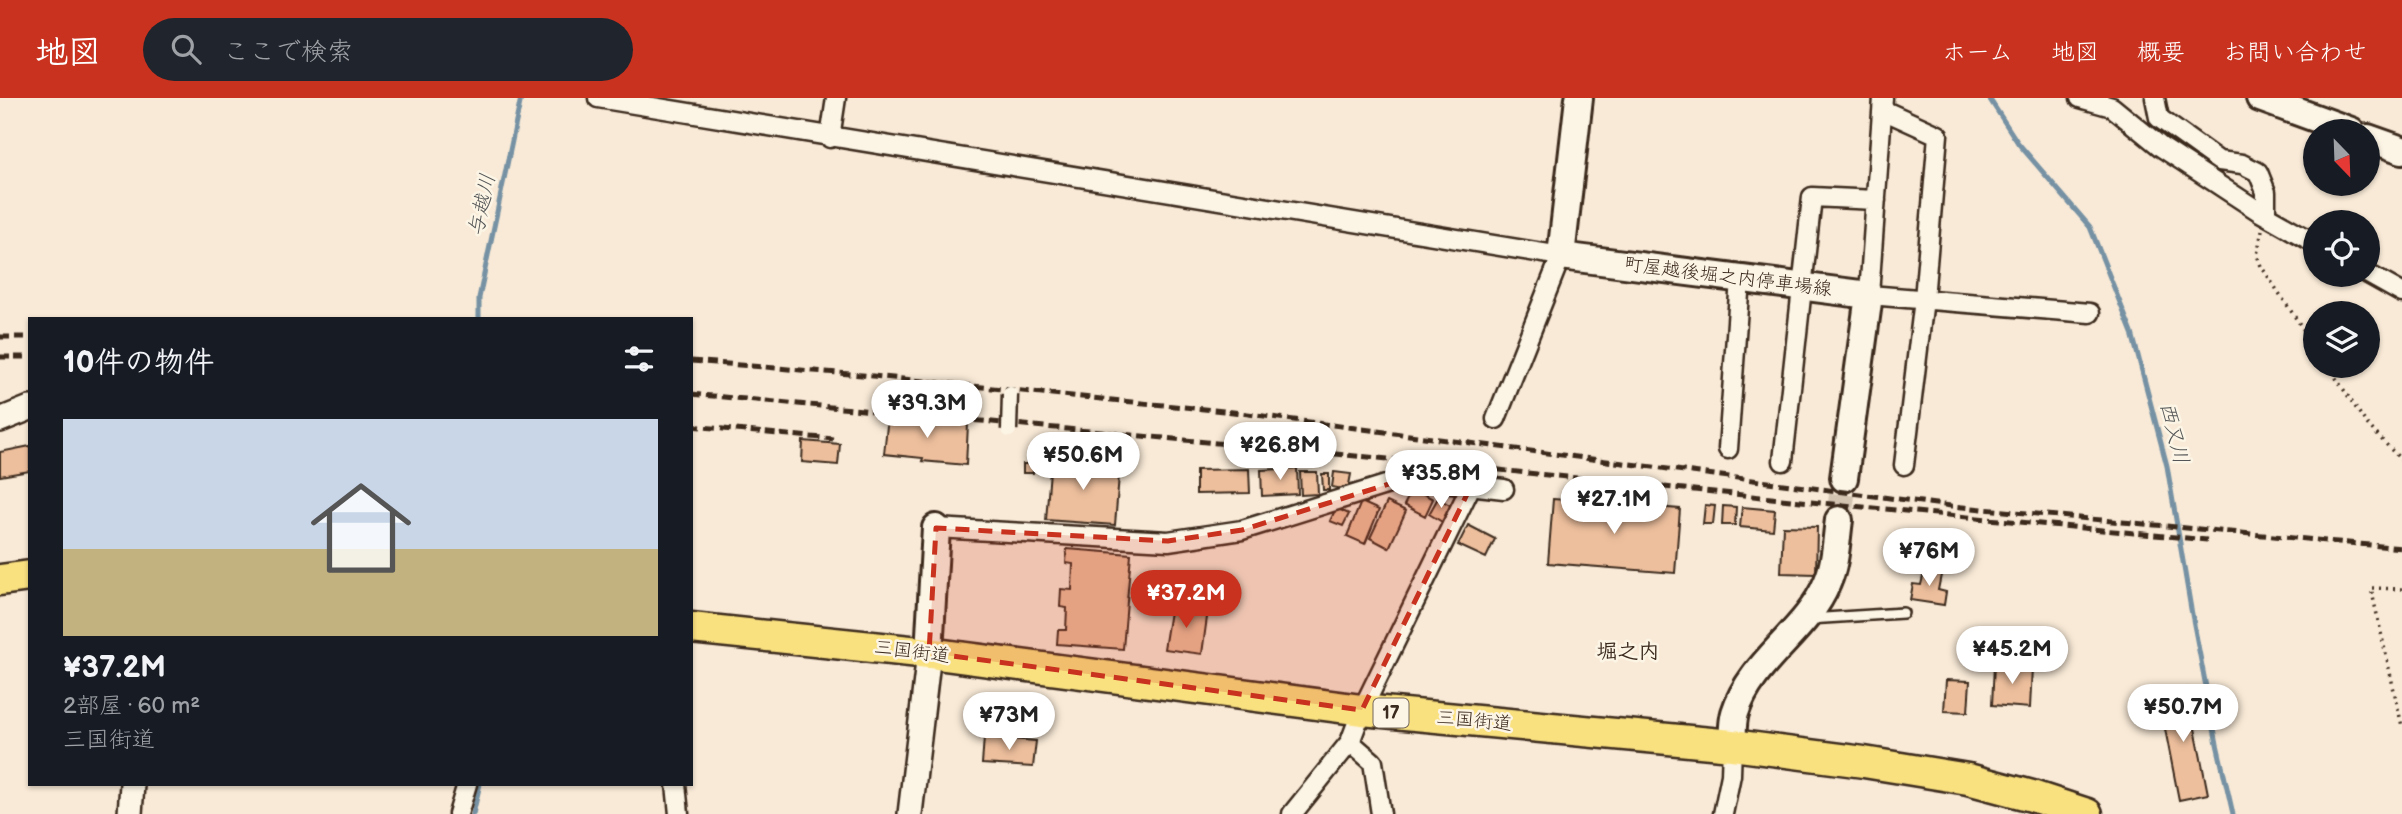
<!DOCTYPE html>
<html lang="ja">
<head>
<meta charset="utf-8">
<style>
  :root { --surface:#171b24; --page:#20242c; --text:#f1f3f6; --muted:#9ea1a6; --line:#363941; --accent:#c8321e }
  body { margin:0; font-family:"Balsamiq Sans","Klee One",sans-serif; background:var(--page); color:var(--text); height:100vh; display:flex; flex-direction:column; font-size:26px; white-space:nowrap }
  * { box-sizing:border-box; margin:0 }
  p { font-size:23px; color:var(--muted) }
  .icon { flex:none; width:38px; height:38px; fill:none; stroke:currentColor; stroke-width:2; stroke-linecap:round; stroke-linejoin:round }
  .map { position:relative; flex:1; overflow:hidden }
  .side { position:absolute; left:28px; top:219px; width:665px; height:469px; display:flex; flex-direction:column; background:var(--surface); border-radius:0px; box-shadow:0 2px 5px #0004 }
  .side>* { flex:none }
  .needle { width:46px; rotate:157deg }
  .fabs { position:absolute; left:2303px; top:21px; display:grid; gap:14px }
  .fabs a { display:grid; place-items:center; width:77px; height:77px; border-radius:50%; background:var(--surface); box-shadow:0 2px 5px #0004; font-size:35px }
  .price { position:absolute; translate:-50% -60px; padding:0 16px; border-radius:24px; background:#fff; color:#222; font-size:23px; line-height:46px; filter:drop-shadow(0 2px 4px #0008) }
  .price::after { content:''; position:absolute; left:50%; top:42px; width:21px; height:16px; margin-left:-10px; background:inherit; clip-path:polygon(0 0,100% 0,50% 100%) }
  .price.selected { background:var(--accent); color:#fff }
  ul { padding:0; list-style:none }
  li { display:grid; align-content:center; gap:14px; height:371px; padding:0 35px }
  li+li { border-top:2px solid var(--line) }
  li span { display:grid; place-items:center; height:217px; border-radius:0px; color:#555 }
  li>.icon { margin-inline-start:auto }
  span .icon { width:126px; height:126px; fill:#fffc; stroke-width:1 }
  li b { font-size:30px }
  h2 { display:flex; justify-content:space-between; align-items:center; height:84px; padding:0 35px; font-size:30px }
  header { display:flex; align-items:center; gap:42px; box-sizing:border-box; height:98px; padding:0 35px; background:var(--accent); color:#fff }
  header strong { font-size:33px }
  nav { display:flex; gap:38px; margin-inline-start:auto; font-size:24px }
  .search { width:490px; height:63px; background:var(--page); display:flex; align-items:center; gap:18px; box-sizing:border-box; padding:0 24px; border-radius:38px; color:var(--muted); font-size:26px }
  .map>svg:first-child { display:block }
  .lines { fill:none; stroke-linecap:round; stroke-linejoin:round }
  .stream { stroke:#7591a3; stroke-width:5 }
  .building { fill:#edbf9d; stroke:#3b2a1e; stroke-width:2 }
  .secondary-tunnel { stroke:#d3c4b2; stroke-width:26; stroke-dasharray:26 13; stroke-linecap:butt }
  .service-casing { stroke:#3b2a1e; stroke-width:14 }
  .minor-casing { stroke:#3b2a1e; stroke-width:23 }
  .tertiary-casing { stroke:#3b2a1e; stroke-width:28 }
  .secondary-casing { stroke:#3b2a1e; stroke-width:32 }
  .trunk-casing { stroke:#3b2a1e; stroke-width:35 }
  .path { stroke:#3b2a1e; stroke-width:3.5; stroke-dasharray:2 5; stroke-linecap:butt }
  .service { stroke:#fcf5e5; stroke-width:9 }
  .minor { stroke:#fcf5e5; stroke-width:18 }
  .tertiary { stroke:#fcf5e5; stroke-width:23 }
  .secondary { stroke:#fcf5e5; stroke-width:26 }
  .trunk { stroke:#fae180; stroke-width:30 }
  .rail { stroke:#3b2a1e; stroke-width:5; stroke-dasharray:10 5; stroke-linecap:butt }
  .pedestrian-bridge-casing { stroke:#3b2a1e; stroke-width:19; stroke-linecap:butt }
  .pedestrian-bridge { stroke:#fcf5e5; stroke-width:14 }
  .marked { fill:#c8321e; fill-opacity:0.2; stroke:#c8321e; stroke-width:5; stroke-dasharray:14 9; stroke-linejoin:round }
  .labels { text-anchor:middle; dominant-baseline:central; stroke-width:5; stroke-linejoin:round; paint-order:stroke }
  .shield { fill:#fcf5e5; stroke:#75675a; stroke-width:2 }
  .shield-label { font-size:18px; font-weight:bold; fill:#3b2a1e }
  .street-label { font-size:19px; fill:#3b2a1e; stroke:#fcf5e5 }
  .water-label { font-size:21px; font-style:italic; fill:#535556; stroke:#fcf5e5 }
  .neighbourhood-label { font-size:21px; font-weight:bold; fill:#3b2a1e; stroke:#fcf5e5 }
</style>
</head>
<body>
<header>
<strong>地図</strong>
<div class="search"><svg class="icon" aria-label="search" viewBox="0 0 24 24"><circle cx="10" cy="10" r="6"/><path d="M15 15l6 6"/></svg>ここで検索</div>
<nav><a>ホーム</a><a>地図</a><a>概要</a><a>お問い合わせ</a></nav>
</header>
<div class="map">
<svg width="2402" height="716" viewBox="0 0 2402 716">
  <rect width="100%" height="100%" fill="#f9ead7"/>
  <filter id="ink" filterUnits="userSpaceOnUse"><feTurbulence type="fractalNoise" baseFrequency=".0143" numOctaves="2"/><feDisplacementMap in="SourceGraphic" scale="14" xChannelSelector="R" yChannelSelector="G"/><feConvolveMatrix kernelMatrix="1 2 1 2 8 2 1 2 1" color-interpolation-filters="sRGB"/></filter>
  <g filter="url(#ink)">
    <g class="lines">
      <!-- stream -->
      <path class="stream" d="M1989 0 2018 45 2090 129 2132 235 2167 368 2191 511 2217 646 2233 716
        M479 220V200L521 0
        M473 716 480 686"/>
    </g>
    <!-- building -->
    <path class="building" d="M888 318 968 326 966 367 922 363 923 360 884 356Z
      M803 343 840 346 838 367 802 364Z
      M30 348V373L0 378V354Z
      M1051 360 1120 365 1115 427 1046 422Z
      M1023 366H1034L1033 375H1023Z
      M1297 370 1298 396 1262 398 1261 372Z
      M1249 371 1250 395 1196 396V372Z
      M1300 374H1317L1318 396 1301 397Z
      M1334 374 1351 376 1348 392 1332 389Z
      M1322 376H1329V392H1323Z
      M1413 390 1433 401 1425 418 1404 407Z
      M1438 400 1453 409 1444 425 1429 416Z
      M1553 401 1680 411 1675 475 1548 465Z
      M1361 404 1379 412 1365 446 1347 438Z
      M1387 404 1406 413 1389 450 1370 440Z
      M1705 407 1715 408 1713 426H1703Z
      M1723 408 1736 409 1735 427H1722Z
      M1742 409 1775 412 1773 432 1740 429Z
      M1336 410 1349 416 1343 428 1330 423Z
      M1468 427 1495 441 1486 460 1458 447Z
      M1783 428 1817 429 1816 476 1781 475Z
      M1067 451 1131 456 1123 551 1057 546 1058 532H1066L1067 510 1060 509 1061 491 1072 492 1073 466 1066 465Z
      M1925 470 1942 472 1938 492 1946 494 1944 507 1910 502 1913 486 1921 487Z
      M1171 507 1208 512 1202 556 1164 551Z
      M1994 567 2032 569 2030 610 1992 607Z
      M1946 582 1970 583 1968 614 1944 613Z
      M2187 590 2208 696 2179 702 2158 595Z
      M984 639 1036 643 1033 669 982 666Z"/>
    <g class="lines">
      <!-- secondary-tunnel -->
      <path class="secondary-tunnel" d="M1839 422 1844 380"/>
      <defs>
        <path id="service" d="M1809 521 1903 515"/>
        <path id="minor" d="M598 0 1561 158 1496 321
          M1883 0 1869 197 2090 215
          M2080 0 2112 9 2161 49 2260 114 2315 145
          M2155 0 2159 20 2219 63 2242 66 2258 74 2266 94V117
          M1883 12 1938 37 1924 201 1904 367
          M830 40 836 0
          M2368 176 2402 195
          M1728 351 1740 181
          M1783 363 1812 99 1876 102
          M936 430 1168 443 1242 432 1408 380 1504 391
          M1350 644 1373 664 1381 716
          M676 686 679 716
          M458 716 467 686
          M1292 716 1350 644 1362 612 1472 386
          M1723 716 1731 677 1732 647"/>
        <path id="tertiary" d="M0 322 30 310
          M130 716 132 686
          M910 716 929 555"/>
        <path id="secondary" d="M1579 0 1561 158 1869 197 1844 380
          M2260 0 2351 33
          M2368 40 2402 52
          M929 555 936 430
          M1732 647C1733 637 1732 625 1735 615 1751 563 1807 534 1827 485 1836 465 1836 443 1839 422"/>
        <path id="trunk" d="M0 482 30 478
          M691 530 929 555 1362 612 1732 647 1864 664 1968 681 2032 698 2087 716"/>
      </defs>
      <!-- service casing -->
      <use href="#service" class="service-casing"/>
      <!-- minor casing -->
      <use href="#minor" class="minor-casing"/>
      <!-- tertiary casing -->
      <use href="#tertiary" class="tertiary-casing"/>
      <!-- secondary casing -->
      <use href="#secondary" class="secondary-casing"/>
      <!-- trunk casing -->
      <use href="#trunk" class="trunk-casing"/>
      <!-- path -->
      <path class="path" d="M2262 132 2257 157 2261 168 2315 249
        M2328 268 2366 325 2402 363
        M2402 491 2371 490 2402 628"/>
      <!-- service -->
      <use href="#service" class="service"/>
      <!-- minor -->
      <use href="#minor" class="minor"/>
      <!-- tertiary -->
      <use href="#tertiary" class="tertiary"/>
      <!-- secondary -->
      <use href="#secondary" class="secondary"/>
      <!-- trunk -->
      <use href="#trunk" class="trunk"/>
      <!-- rail -->
      <path class="rail" d="M0 239H30
        M0 259H30
        M691 263 862 277 1233 314 1951 408 2402 450
        M691 296 1421 364 1801 403 2207 442
        M691 328 833 341"/>
      <defs>
        <path id="pedestrian-bridge" d="M1009 332 1010 296"/>
      </defs>
      <!-- pedestrian-bridge casing -->
      <use href="#pedestrian-bridge" class="pedestrian-bridge-casing"/>
      <!-- pedestrian-bridge -->
      <use href="#pedestrian-bridge" class="pedestrian-bridge"/>
    </g>
  </g>
  <!-- marked area -->
  <path class="marked" d="M1408 380 1472 386 1362 612 929 555 936 430 1168 443 1242 432Z"/>
  <g class="labels">
    <!-- shield labels -->
    <rect class="shield" x="1373.5" y="600.5" width="35" height="29" rx="5"/>
    <g class="shield-label">
      <text x="1391" y="615">17</text>
    </g>
    <!-- street labels -->
    <g class="street-label">
      <text transform="translate(1728 179) rotate(7)">町屋越後堀之内停車場線</text>
      <text transform="translate(912 554) rotate(7)">三国街道</text>
      <text transform="translate(1474 623) rotate(5)">三国街道</text>
    </g>
    <!-- water labels -->
    <g class="water-label">
      <text transform="translate(482 107) rotate(-78)">与越川</text>
      <text transform="translate(2174 335) rotate(76)">西又川</text>
    </g>
    <!-- neighbourhood labels -->
    <g class="neighbourhood-label">
      <text x="1628" y="553">堀之内</text>
    </g>
  </g>
</svg>
<div class="fabs">
<a><svg class="needle" viewBox="-14 -14 28 28"><path d="M0-13l5 13h-10z" fill="#e53935"/><path d="M0 13l5-13h-10z" fill="#9ea1a6"/></svg></a>
<a><svg class="icon" aria-label="locate" viewBox="0 0 24 24"><circle cx="12" cy="12" r="6"/><path d="M12 2v4M12 18v4M2 12h4M18 12h4"/></svg></a>
<a><svg class="icon" aria-label="layers" viewBox="0 0 24 24"><path d="M12 4l9 5-9 5-9-5zM3 14l9 5 9-5"/></svg></a>
</div>
<b class="price" style="left:927px;top:342px">¥39.3M</b>
<b class="price" style="left:1280px;top:384px">¥26.8M</b>
<b class="price" style="left:1083px;top:394px">¥50.6M</b>
<b class="price" style="left:1441px;top:412px">¥35.8M</b>
<b class="price" style="left:1614px;top:438px">¥27.1M</b>
<b class="price" style="left:1929px;top:490px">¥76M</b>
<b class="price selected" style="left:1186px;top:532px">¥37.2M</b>
<b class="price" style="left:2012px;top:588px">¥45.2M</b>
<b class="price" style="left:2183px;top:646px">¥50.7M</b>
<b class="price" style="left:1009px;top:654px">¥73M</b>
<section class="side">
<h2>10件の物件<svg class="icon" aria-label="filters" viewBox="0 0 24 24"><path d="M4 7h16M4 17h16"/><circle cx="9" cy="7" r="2"/><circle cx="15" cy="17" r="2"/></svg></h2>
<ul>
<li><span style="background:linear-gradient(#c9d6e8 60%,#c2b280 0)"><svg class="icon" aria-label="home" viewBox="0 0 24 24"><path d="M3 11l9-7 9 7M6 9v11h12V9"/></svg></span><div><b>¥37.2M</b><p>2部屋 · 60 m²</p><p>三国街道</p></div></li>
</ul>
</section>
</div>
</body>
</html>
